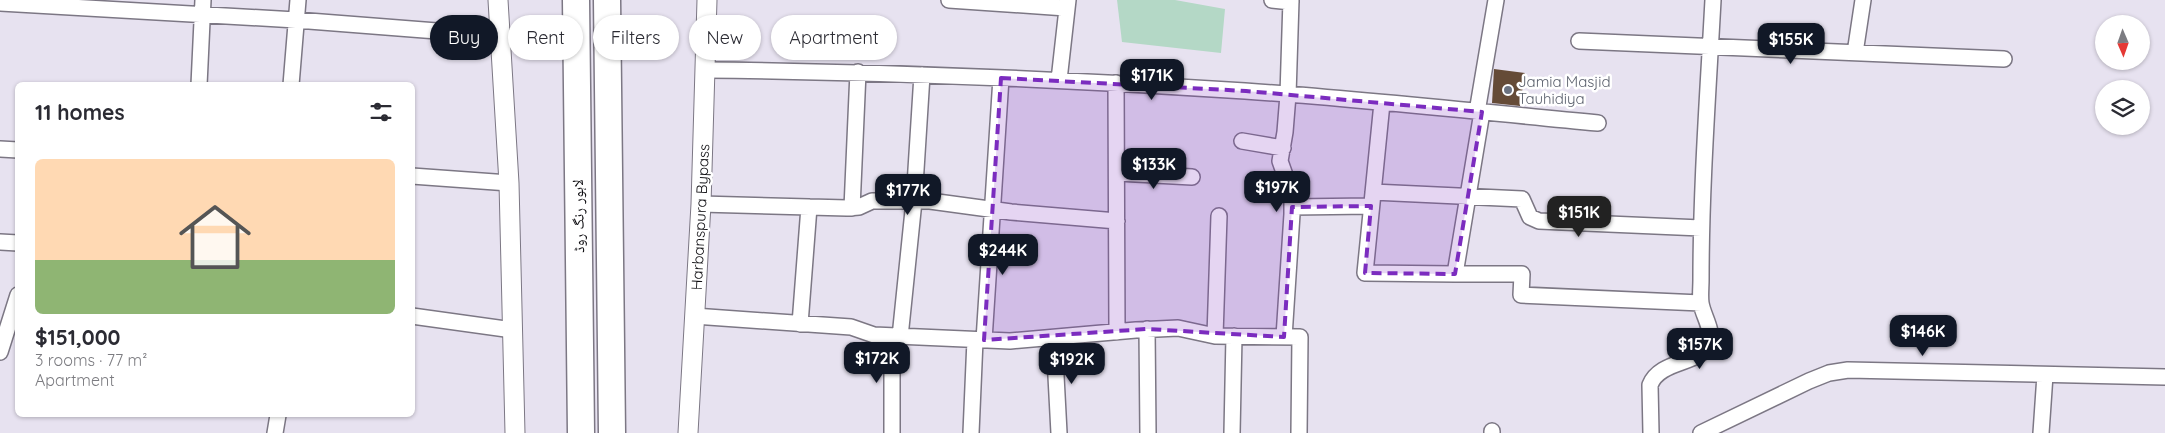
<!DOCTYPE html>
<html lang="en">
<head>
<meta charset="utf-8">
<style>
  :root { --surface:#fff; --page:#f7f7f7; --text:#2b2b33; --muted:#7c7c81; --line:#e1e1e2; --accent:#111827 }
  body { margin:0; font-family:Quicksand,"Noto Naskh Arabic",sans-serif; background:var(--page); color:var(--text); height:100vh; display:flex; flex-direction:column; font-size:19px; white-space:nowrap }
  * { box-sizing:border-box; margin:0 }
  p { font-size:16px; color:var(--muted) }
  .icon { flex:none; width:28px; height:28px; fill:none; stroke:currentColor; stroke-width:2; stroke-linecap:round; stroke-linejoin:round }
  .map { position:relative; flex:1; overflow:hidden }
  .details { position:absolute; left:15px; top:82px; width:400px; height:335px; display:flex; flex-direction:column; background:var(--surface); border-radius:8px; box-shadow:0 1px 4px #0004 }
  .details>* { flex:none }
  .banner { position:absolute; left:430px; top:15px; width:475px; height:45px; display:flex; gap:10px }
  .needle { width:32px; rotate:178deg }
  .tools { position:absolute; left:2095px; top:15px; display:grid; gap:10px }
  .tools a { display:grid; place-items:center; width:55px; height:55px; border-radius:50%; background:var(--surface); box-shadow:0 1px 4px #0004; font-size:25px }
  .price { position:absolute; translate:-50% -42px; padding:0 11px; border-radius:10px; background:var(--accent); color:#fff; font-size:16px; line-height:32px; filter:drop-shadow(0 1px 2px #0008) }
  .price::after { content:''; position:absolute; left:50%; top:30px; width:15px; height:11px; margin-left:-8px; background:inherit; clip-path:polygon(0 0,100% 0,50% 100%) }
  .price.current { background:#222; color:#fff }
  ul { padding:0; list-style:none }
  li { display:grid; align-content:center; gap:10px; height:265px; padding:0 20px }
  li+li { border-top:1px solid var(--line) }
  li span { display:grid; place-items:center; height:155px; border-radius:8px; color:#555 }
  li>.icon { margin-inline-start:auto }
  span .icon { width:90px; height:90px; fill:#fffc; stroke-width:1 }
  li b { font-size:21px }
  h2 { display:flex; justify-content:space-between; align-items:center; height:60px; padding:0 20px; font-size:21px }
  .tag { padding:0 18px; border-radius:22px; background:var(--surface); box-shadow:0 1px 4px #0004; font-size:18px; line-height:45px }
  .tag.current { background:var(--accent); color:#fff }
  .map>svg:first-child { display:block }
  .green { fill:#b4d8c6 }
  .building { fill:#654b37 }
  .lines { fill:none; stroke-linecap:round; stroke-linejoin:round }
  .minor-casing { stroke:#7c7784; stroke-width:18 }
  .tertiary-casing { stroke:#7c7784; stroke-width:21 }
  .motorway-casing { stroke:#7c7784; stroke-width:29 }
  .minor { stroke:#fff; stroke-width:15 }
  .tertiary { stroke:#fff; stroke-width:19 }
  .motorway { stroke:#fff; stroke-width:26 }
  .marked { fill:#7b2cbf; fill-opacity:0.2; stroke:#7b2cbf; stroke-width:4; stroke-dasharray:10 6; stroke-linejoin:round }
  .worship-dot { fill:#6b7280; stroke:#fff; stroke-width:2 }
  .labels { text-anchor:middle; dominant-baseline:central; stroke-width:5; stroke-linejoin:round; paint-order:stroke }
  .worship-label { font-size:15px; fill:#5b616d; stroke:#fff; text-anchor:start }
  .street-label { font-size:15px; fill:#0e0d11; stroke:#fff }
</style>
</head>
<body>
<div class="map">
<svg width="2165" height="433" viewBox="0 0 2165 433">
  <rect width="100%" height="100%" fill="#e7e2f0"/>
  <!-- green -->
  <path class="green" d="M1117 0H1175L1225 9 1221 53 1122 42Z"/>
  <!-- building -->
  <path class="building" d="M1494 69 1525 73 1520 106 1492 103Z"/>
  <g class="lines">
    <defs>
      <path id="minor" d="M949 0 1066 8
        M1272 0 1291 2
        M0 3 296 20 501 36
        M1579 41 2004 59
        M1855 53 1863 0
        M706 70C886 72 1065 79 1245 91 1363 99 1480 112 1598 123
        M1059 80 1068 0
        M1116 83 1117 332
        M199 85 203 0
        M291 85 298 0
        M1382 103 1365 273 1455 274
        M1477 112 1496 0
        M1482 112 1455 274H1522L1521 295 1701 303
        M1242 141 1283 148
        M0 149 18 150
        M1117 173 1192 177
        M412 176 509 183
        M1373 192 1522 199 1530 217 1539 221 1701 228
        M701 204 847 208 859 207 872 201H930L1011 212 1117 221
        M1292 207 1371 206
        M852 208 858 72
        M0 242 18 243
        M412 316 513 330
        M694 316 851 327 874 335 1010 341 1136 330 1178 328 1215 336 1300 337 1299 433
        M800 324 809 207
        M1147 329 1148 433
        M1215 336 1219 216
        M900 337 914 201 922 75
        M1284 337 1292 214V185L1286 178 1280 161 1285 132 1288 95 1291 0
        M1054 338 1059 433
        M984 340 1001 78
        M0 352 18 295
        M1492 431V433
        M275 433 278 415
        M892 433V336
        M971 433 975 340
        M1232 433 1234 336
        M1651 433 1650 385C1660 359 1702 365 1709 343 1714 330 1703 316 1701 303 1700 296 1701 287 1701 280 1701 187 1708 93 1713 0
        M1701 433 1809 381 1829 373 1848 370 2165 377
        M2041 433 2045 375"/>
      <path id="tertiary" d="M498 0 509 183 515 433
        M688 433 701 204 707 0"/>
      <path id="motorway" d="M576 0 581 433
        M607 0 612 433"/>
    </defs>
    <!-- minor casing -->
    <use href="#minor" class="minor-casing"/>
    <!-- tertiary casing -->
    <use href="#tertiary" class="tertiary-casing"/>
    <!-- motorway casing -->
    <use href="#motorway" class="motorway-casing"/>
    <!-- minor -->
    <use href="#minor" class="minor"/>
    <!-- tertiary -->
    <use href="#tertiary" class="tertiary"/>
    <!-- motorway -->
    <use href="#motorway" class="motorway"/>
  </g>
  <!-- marked area -->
  <path class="marked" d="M1001 78 1246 91 1482 112 1455 274 1365 273 1371 206 1292 207 1284 337 1147 329 984 340Z"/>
  <!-- markers -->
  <circle class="worship-dot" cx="1508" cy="90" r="5"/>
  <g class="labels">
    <!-- worship labels -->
    <g class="worship-label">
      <text x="1518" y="81">Jamia Masjid<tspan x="1518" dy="17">Tauhidiya</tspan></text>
    </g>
    <!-- street labels -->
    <g class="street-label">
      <text transform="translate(578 216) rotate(-91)">لاہور رنگ روڈ</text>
      <text transform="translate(700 217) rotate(-87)">Harbanspura Bypass</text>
    </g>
  </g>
</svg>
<div class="tools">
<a><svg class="needle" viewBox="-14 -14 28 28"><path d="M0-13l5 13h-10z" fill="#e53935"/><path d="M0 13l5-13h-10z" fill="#7c7c81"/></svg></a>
<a><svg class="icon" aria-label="layers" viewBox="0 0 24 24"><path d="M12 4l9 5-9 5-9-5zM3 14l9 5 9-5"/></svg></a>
</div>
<b class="price" style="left:1791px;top:65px">$155K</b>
<b class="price" style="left:1152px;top:101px">$171K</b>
<b class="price" style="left:1154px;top:190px">$133K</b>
<b class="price" style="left:1277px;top:213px">$197K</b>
<b class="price" style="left:908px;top:216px">$177K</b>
<b class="price current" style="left:1579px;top:238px">$151K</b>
<b class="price" style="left:1003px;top:276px">$244K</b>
<b class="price" style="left:1923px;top:357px">$146K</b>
<b class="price" style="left:1700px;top:370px">$157K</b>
<b class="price" style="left:877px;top:384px">$172K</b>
<b class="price" style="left:1072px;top:385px">$192K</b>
<div class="banner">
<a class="tag current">Buy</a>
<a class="tag">Rent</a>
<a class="tag">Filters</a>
<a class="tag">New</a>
<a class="tag">Apartment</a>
</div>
<section class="details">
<h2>11 homes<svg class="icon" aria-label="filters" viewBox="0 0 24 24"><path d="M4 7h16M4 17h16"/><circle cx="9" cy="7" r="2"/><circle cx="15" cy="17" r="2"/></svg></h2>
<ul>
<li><span style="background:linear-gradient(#ffd9b3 65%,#8fb573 0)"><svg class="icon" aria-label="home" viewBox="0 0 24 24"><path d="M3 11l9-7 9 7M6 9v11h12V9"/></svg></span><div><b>$151,000</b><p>3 rooms · 77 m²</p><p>Apartment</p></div></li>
</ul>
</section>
</div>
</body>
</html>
